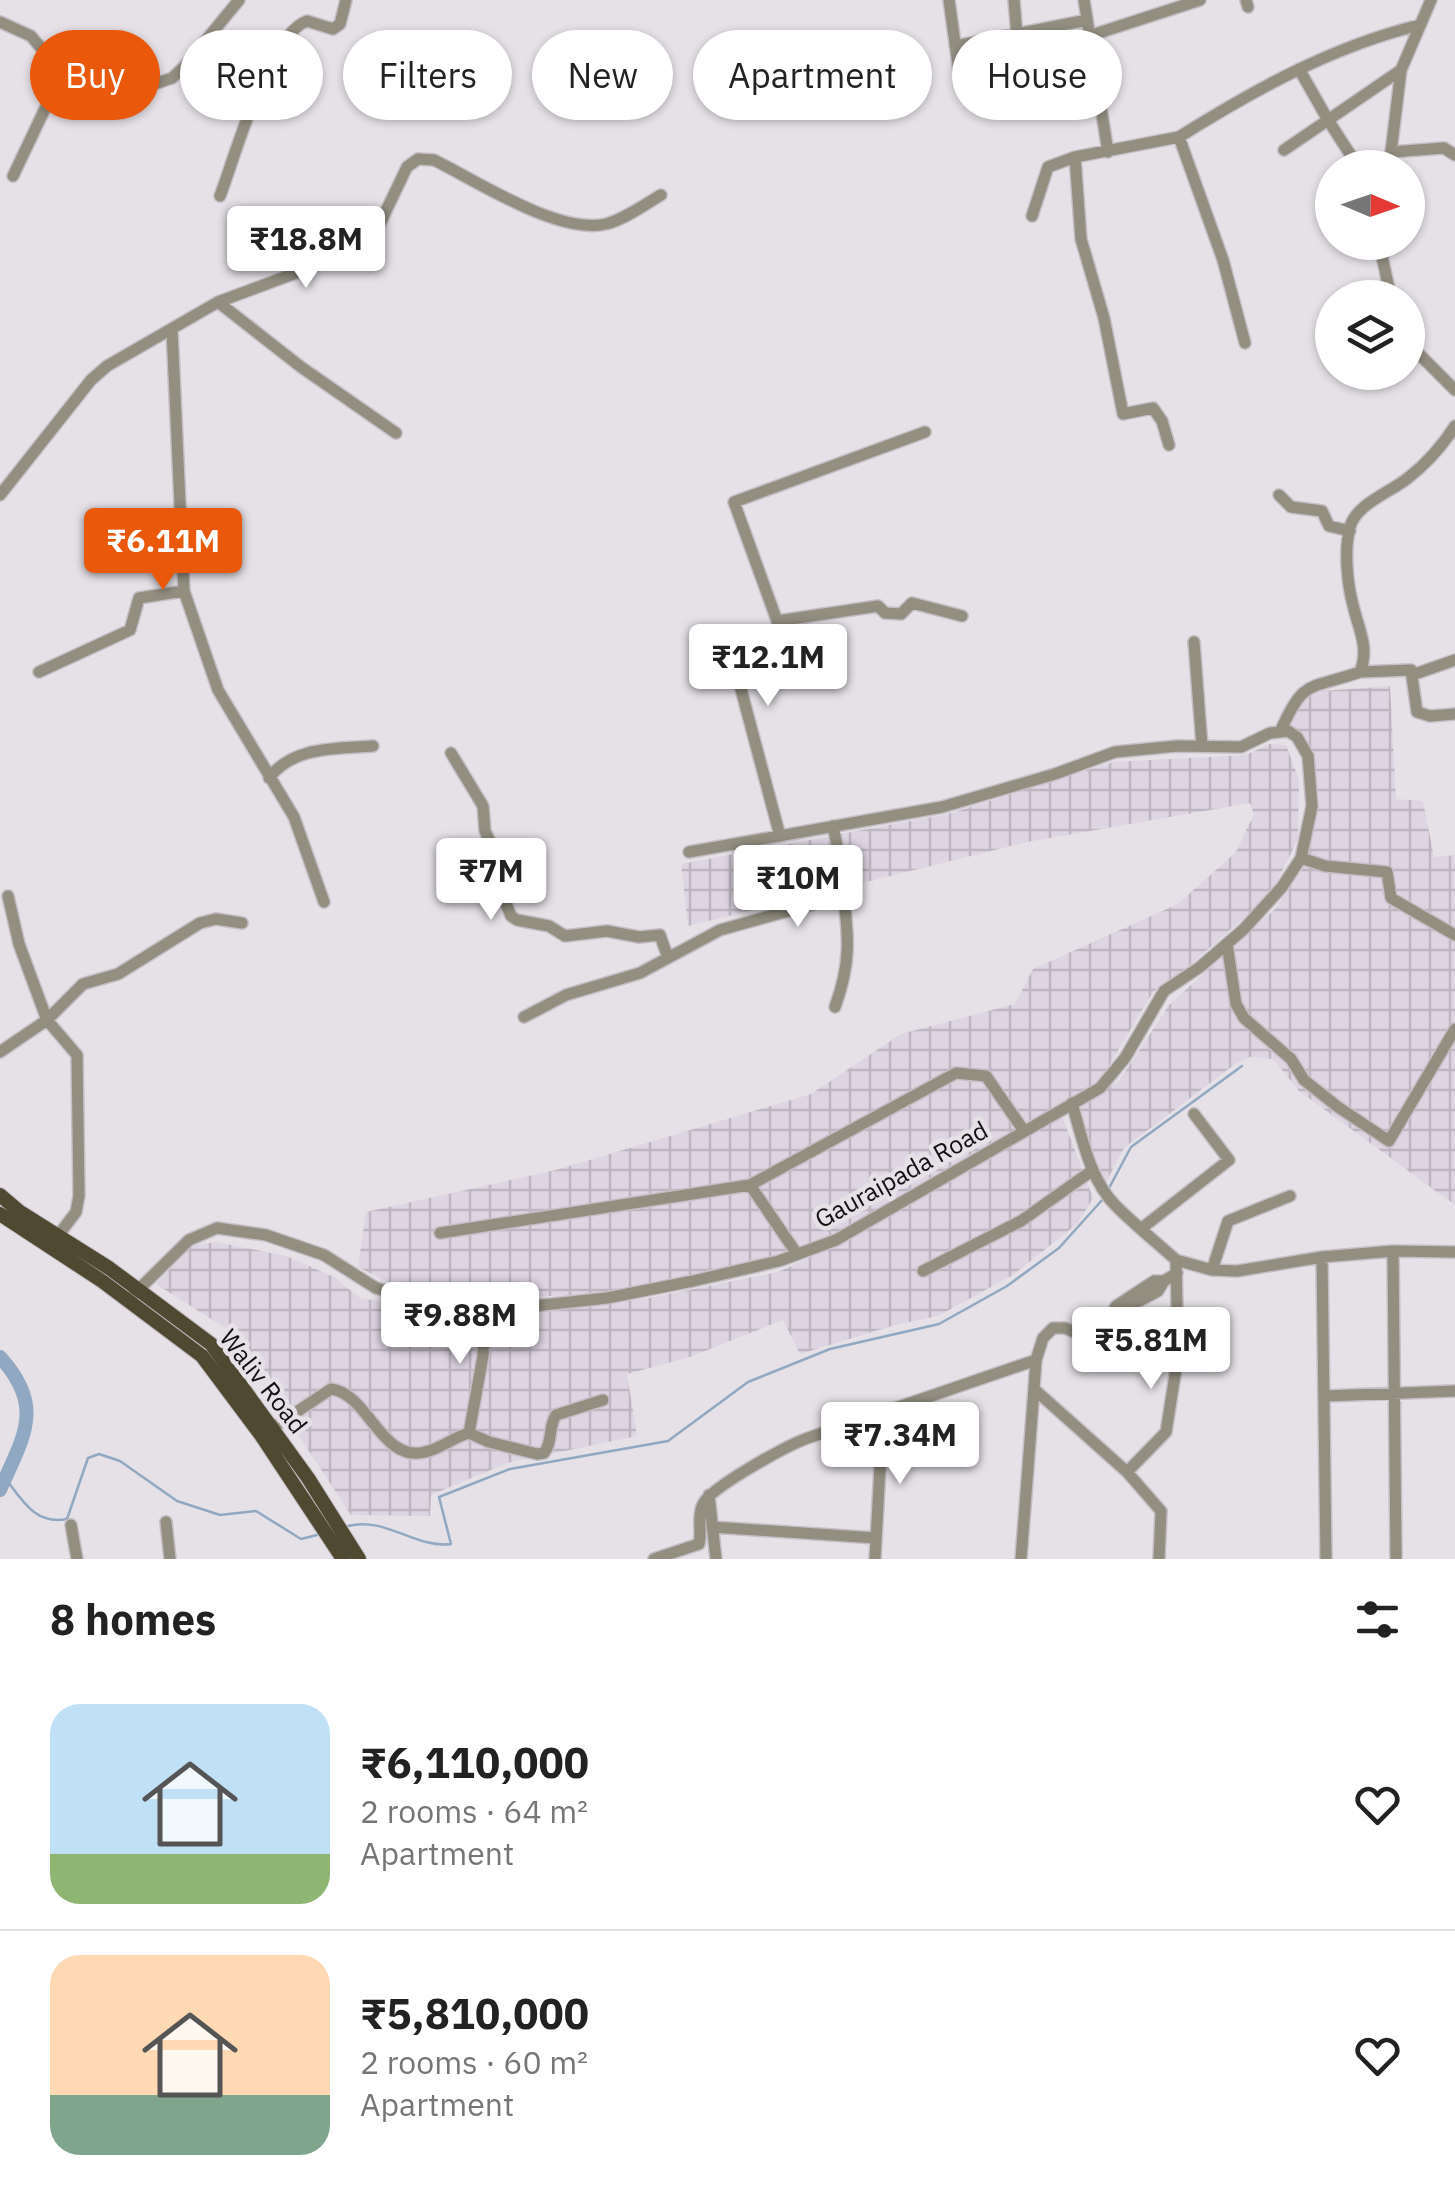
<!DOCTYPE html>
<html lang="en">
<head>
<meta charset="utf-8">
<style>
  :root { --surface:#fff; --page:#f6f6f6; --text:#222; --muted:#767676; --line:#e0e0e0; --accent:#ea580c }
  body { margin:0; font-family:"IBM Plex Sans",sans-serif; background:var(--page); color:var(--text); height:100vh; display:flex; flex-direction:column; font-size:38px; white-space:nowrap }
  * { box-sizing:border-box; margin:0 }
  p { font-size:32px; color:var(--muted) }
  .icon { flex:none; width:55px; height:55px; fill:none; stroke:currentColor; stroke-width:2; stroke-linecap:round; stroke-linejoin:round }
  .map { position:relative; height:1559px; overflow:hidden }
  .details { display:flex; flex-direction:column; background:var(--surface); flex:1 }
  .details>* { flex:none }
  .banner { position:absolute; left:30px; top:30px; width:1395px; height:90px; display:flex; gap:20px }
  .needle { width:65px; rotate:92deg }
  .fabs { position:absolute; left:1315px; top:150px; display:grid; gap:20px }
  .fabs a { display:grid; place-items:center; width:110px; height:110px; border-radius:50%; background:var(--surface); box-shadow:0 2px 8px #0004; font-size:50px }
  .price { position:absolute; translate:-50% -85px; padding:0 22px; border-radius:10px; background:#fff; color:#222; font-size:32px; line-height:65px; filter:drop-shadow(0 2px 5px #0008) }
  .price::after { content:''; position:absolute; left:50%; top:60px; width:30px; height:22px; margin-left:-15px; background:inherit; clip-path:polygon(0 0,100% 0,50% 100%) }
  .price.current { background:var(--accent); color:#fff }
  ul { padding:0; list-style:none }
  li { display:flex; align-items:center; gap:30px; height:250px; padding:0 50px }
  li+li { border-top:2px solid var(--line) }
  li span { display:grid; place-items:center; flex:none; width:280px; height:200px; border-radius:30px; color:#555 }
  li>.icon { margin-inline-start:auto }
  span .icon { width:120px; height:120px; fill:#fffc; stroke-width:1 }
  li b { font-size:42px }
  h2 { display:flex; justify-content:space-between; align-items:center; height:120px; padding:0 50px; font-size:42px }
  .pill { padding:0 35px; border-radius:45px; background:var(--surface); box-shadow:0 2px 8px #0004; font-size:35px; line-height:90px }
  .pill.current { background:var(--accent); color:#fff }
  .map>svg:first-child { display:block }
  .industrial { fill:url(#industrial-grid) }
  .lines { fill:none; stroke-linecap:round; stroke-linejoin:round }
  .stream { stroke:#90a8c1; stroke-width:2.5 }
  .river { stroke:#90a8c1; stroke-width:14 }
  .minor-casing { stroke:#c3bfc5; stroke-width:14 }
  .major-casing { stroke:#c3bfc5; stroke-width:16 }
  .minor { stroke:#928e80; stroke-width:11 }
  .major { stroke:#504931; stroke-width:14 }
  .labels { text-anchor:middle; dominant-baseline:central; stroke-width:9; stroke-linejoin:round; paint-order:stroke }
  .street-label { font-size:25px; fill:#100f11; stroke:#e5e1e7 }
</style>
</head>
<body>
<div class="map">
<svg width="1455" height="1559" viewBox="0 0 1455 1559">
  <defs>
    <pattern id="industrial-grid" width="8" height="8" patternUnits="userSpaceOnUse" patternTransform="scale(2.5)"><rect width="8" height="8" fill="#ddd5e2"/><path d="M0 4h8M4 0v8" fill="none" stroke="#bdb6c1"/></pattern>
  </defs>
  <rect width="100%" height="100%" fill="#e5e1e7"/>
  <!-- industrial -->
  <path class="industrial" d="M1390 686 1396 799 1423 801 1434 857 1455 855V1205L1299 1091 1273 1059 1250 1057 1235 1064 1124 1148 1106 1182 1089 1144 1080 1105 1119 1081 1169 1005 1276 908 1302 870 1312 829 1311 763 1288 726 1300 700 1323 691Z
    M1269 744 1286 745 1299 780 1298 839 1270 895 1190 965 1153 992 1107 1069 1090 1090 828 1240 779 1257 598 1294 475 1299 403 1290 358 1267 366 1212 556 1170 811 1094 901 1034 1015 1004 1033 969 1178 904 1236 852 1254 814 1250 803 1027 842 688 926 681 864 948 814 1113 762 1246 755Z
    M1062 1116 1093 1198 1077 1224 1013 1275 938 1316 895 1325 800 1354 783 1320 690 1357 627 1374 637 1436 507 1463 431 1495 430 1516 351 1515 230 1331 156 1284 191 1246 216 1242 286 1256 334 1277 360 1298 471 1316 538 1313 649 1298 778 1272 837 1245Z"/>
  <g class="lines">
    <!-- stream -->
    <path class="stream" d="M1109 1188 1131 1147 1242 1066
      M5 1478C23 1501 35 1525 67 1519L88 1458 99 1454 120 1461 177 1501 220 1515 256 1511 301 1539 321 1534
      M348 1526C385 1516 416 1549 451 1544L439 1497 510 1469 668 1441 748 1382 830 1349 939 1324 1007 1286 1059 1248 1103 1199"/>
    <!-- river -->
    <path class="river" d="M0 1357C46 1407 23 1437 0 1490"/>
    <defs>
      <path id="minor" d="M949 0 960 79
        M1014 0 1017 36
        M1084 0 1108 152
        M1246 0 1248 7
        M1431 0 1401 70 1391 152 1444 148 1455 155
        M0 22 31 36 62 73 118 87 143 88 172 78 184 67 239 0
        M1089 36 1200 0
        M955 46 1087 20
        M1284 150 1328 120 1299 69
        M1359 168 1328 120 1401 70
        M13 176 62 73
        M220 196C235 157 268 35 307 21L333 29 340 24 346 0
        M1032 216 1048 167 1075 157
        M1379 242 1391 298
        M218 302 301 367 396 433
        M172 330 184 591 218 690 294 817 324 902
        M1245 343 1223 260 1179 137C1254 90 1333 46 1420 25
        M1408 343 1455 390
        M1169 445 1162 421 1153 408 1123 414 1104 318 1081 239 1075 157 1179 137
        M0 495 91 380 107 366 218 302 312 267 374 236 407 167 418 159 434 160C477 181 558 235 606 224 625 219 644 205 661 195
        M1279 495 1291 507 1322 511 1329 526 1350 531
        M777 621 878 606 885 613 901 614 912 603 962 616
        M1194 642 1202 746
        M39 672 130 630 139 598 184 591
        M1360 672 1411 670 1417 712 1430 716 1455 714
        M1412 675 1455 660
        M1280 732C1304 678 1308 690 1360 672 1370 648 1358 628 1353 605 1347 583 1344 549 1350 527 1356 504 1391 492 1408 478 1426 464 1443 445 1455 426
        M451 753 483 806 485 831 492 846 496 878 511 916 517 920 549 926 565 936 607 931 639 937 660 935 668 958
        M269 778C293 746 336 749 373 746
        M780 836 738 678 789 654 734 502 925 432
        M1301 858 1325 866 1387 872 1391 898 1455 935
        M8 896 19 944 47 1020 77 1055 79 1196 76 1212 57 1237
        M1227 944 1236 1004 1244 1018 1291 1059 1304 1080 1338 1107 1389 1141 1455 1029
        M835 1007C851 963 849 938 843 892
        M524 1017 566 995 640 973 720 930 835 898 843 892 845 884 833 826
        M0 1052 47 1020 83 984 118 974 200 923 216 919 242 923
        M1072 1103C1082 1138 1090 1180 1116 1206 1135 1225 1156 1242 1176 1260L1178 1356 1166 1432 1127 1472 1161 1511 1159 1559
        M750 1185 797 1254
        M1142 1228 1229 1160 1194 1114
        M440 1233 750 1185 956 1073 986 1076 1024 1131
        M1393 1251 1455 1252
        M1322 1257 1326 1559
        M1176 1260 1212 1270 1237 1271 1322 1257 1393 1251 1396 1559
        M1212 1270 1228 1221 1290 1196
        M923 1271 1021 1221 1093 1170
        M133 1295 189 1240 217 1228 266 1235 324 1255 376 1288 433 1303 525 1307 607 1298 693 1281 779 1261 836 1240 1100 1088 1125 1058 1164 991 1200 967 1244 929 1282 887 1301 858 1312 806 1308 756 1297 737 1288 731 1270 733 1241 747 1177 746 1115 752 1055 774 942 807 689 852
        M1112 1315 1158 1291 1164 1281
        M1034 1389 1036 1360
        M1325 1396 1455 1391
        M265 1433 331 1389C369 1394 381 1463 425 1452 440 1449 454 1437 469 1433L489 1442 537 1454 544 1453C553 1442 548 1427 556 1415L603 1400
        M469 1433 483 1356 485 1305
        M709 1495 716 1559
        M166 1522 170 1559
        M71 1525 77 1559
        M712 1527 876 1538
        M654 1559 699 1544C702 1532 697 1516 703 1504 711 1487 785 1447 805 1439L1036 1360 1043 1338 1053 1328H1065L1081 1335 1112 1315 1116 1306 1154 1281H1164L1177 1273
        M875 1559 883 1412
        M1021 1559 1034 1389 1127 1472"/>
      <path id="major" d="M0 1195 20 1212 109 1268 211 1344 308 1478 359 1559
        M0 1214 102 1281 202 1356 261 1435 343 1559"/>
    </defs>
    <!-- minor casing -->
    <use href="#minor" class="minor-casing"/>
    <!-- major casing -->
    <use href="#major" class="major-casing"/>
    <!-- minor -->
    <use href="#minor" class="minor"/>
    <!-- major -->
    <use href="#major" class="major"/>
  </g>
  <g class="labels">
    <!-- street labels -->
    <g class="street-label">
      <text transform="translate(901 1174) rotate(-29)">Gauraipada Road</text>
      <text transform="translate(264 1381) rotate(52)">Waliv Road</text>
    </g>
  </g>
</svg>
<div class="fabs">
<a><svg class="needle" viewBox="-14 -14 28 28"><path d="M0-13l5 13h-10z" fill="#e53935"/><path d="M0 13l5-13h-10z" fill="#767676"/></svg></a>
<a><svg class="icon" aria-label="layers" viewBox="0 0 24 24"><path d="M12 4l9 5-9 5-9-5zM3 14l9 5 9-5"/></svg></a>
</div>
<b class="price" style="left:306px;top:291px">₹18.8M</b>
<b class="price current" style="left:163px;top:593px">₹6.11M</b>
<b class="price" style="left:768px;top:709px">₹12.1M</b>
<b class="price" style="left:491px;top:923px">₹7M</b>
<b class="price" style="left:798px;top:930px">₹10M</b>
<b class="price" style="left:460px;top:1367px">₹9.88M</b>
<b class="price" style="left:1151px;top:1392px">₹5.81M</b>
<b class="price" style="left:900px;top:1487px">₹7.34M</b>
<div class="banner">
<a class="pill current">Buy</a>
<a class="pill">Rent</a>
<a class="pill">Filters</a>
<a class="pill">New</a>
<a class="pill">Apartment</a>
<a class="pill">House</a>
</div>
</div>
<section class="details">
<h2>8 homes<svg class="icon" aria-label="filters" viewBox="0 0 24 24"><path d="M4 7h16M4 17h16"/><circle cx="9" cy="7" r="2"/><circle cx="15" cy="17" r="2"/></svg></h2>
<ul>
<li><span style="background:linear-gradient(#bfe0f5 75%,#8fb573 0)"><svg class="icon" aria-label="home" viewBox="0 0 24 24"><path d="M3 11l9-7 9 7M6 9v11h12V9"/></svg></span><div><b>₹6,110,000</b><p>2 rooms · 64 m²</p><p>Apartment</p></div><svg class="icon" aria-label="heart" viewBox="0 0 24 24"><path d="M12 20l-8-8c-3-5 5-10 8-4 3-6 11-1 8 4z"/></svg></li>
<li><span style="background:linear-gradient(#ffd9b3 70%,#7fa58c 0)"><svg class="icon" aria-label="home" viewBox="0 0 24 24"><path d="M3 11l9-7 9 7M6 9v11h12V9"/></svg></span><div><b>₹5,810,000</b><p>2 rooms · 60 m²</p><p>Apartment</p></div><svg class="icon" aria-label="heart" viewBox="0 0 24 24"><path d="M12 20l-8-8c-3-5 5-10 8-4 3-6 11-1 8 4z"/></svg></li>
</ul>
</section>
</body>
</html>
